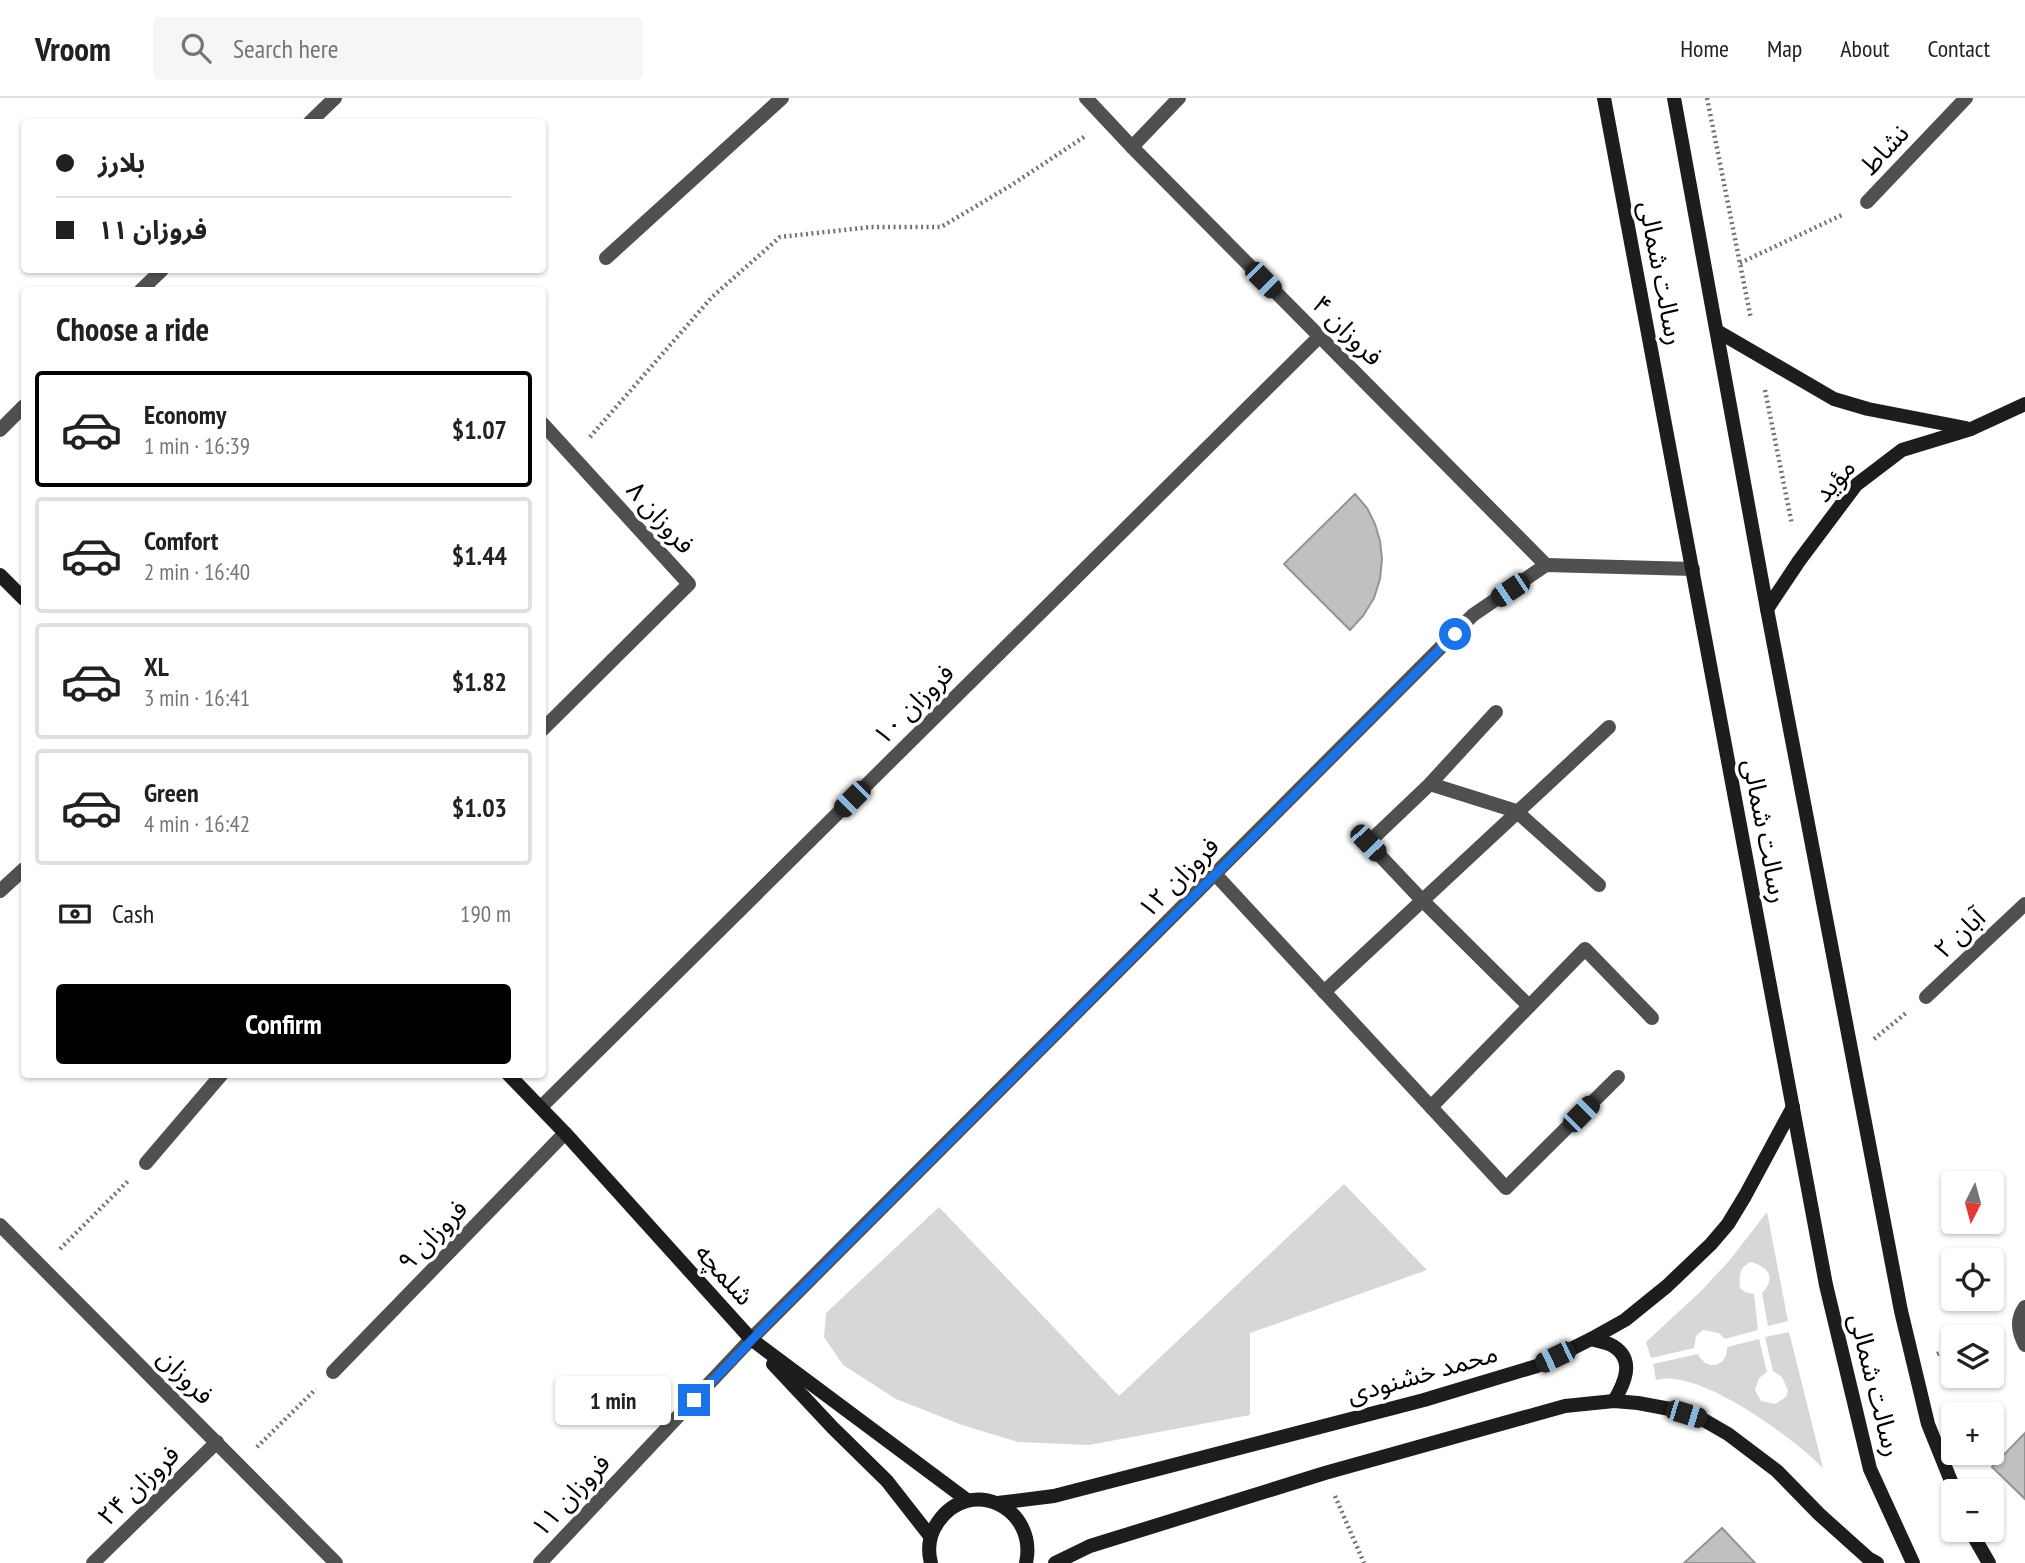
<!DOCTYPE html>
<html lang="en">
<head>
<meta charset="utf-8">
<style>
	body { margin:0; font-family:"PT Sans Narrow","Noto Sans Arabic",sans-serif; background:#f6f6f6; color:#202124; height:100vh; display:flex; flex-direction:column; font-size:26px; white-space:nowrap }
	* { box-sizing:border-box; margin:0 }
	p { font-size:23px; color:#757577 }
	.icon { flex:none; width:38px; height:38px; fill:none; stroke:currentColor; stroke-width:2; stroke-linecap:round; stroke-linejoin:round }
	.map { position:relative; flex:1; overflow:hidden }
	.sheet { position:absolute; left:21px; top:189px; width:525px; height:791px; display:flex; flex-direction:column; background:#fff; border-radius:7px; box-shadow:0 2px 5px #0004 }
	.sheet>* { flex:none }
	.guide { position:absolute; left:21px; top:21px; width:525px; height:154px; border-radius:7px; box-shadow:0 2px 5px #0004; display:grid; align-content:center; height:154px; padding:0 35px; background:#fff }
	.needle { width:46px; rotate:186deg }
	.controls { position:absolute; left:1941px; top:1073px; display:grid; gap:14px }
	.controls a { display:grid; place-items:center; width:63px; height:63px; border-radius:7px; background:#fff; box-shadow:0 2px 5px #0004; font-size:35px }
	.end { position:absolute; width:32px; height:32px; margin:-16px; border:9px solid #1a73e8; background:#fff; box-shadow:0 0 0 4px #fff }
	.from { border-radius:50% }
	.bubble { position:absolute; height:49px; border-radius:7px; background:#fff; box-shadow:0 2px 5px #0004; font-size:23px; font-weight:600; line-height:49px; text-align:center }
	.car { position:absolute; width:21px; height:42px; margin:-21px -10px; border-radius:9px; box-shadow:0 0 5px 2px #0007; background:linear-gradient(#222 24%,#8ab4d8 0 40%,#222 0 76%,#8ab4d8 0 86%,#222 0) }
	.guide b { display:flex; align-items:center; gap:24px; height:66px; font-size:26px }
	.guide b+b { border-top:2px solid #e0e0e0 }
	.guide i { width:18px; height:18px; background:#202124 }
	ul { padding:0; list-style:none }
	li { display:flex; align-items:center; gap:21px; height:116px; margin:0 14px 10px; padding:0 21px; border:4px solid #e0e0e0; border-radius:7px }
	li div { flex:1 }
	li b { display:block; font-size:26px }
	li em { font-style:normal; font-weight:600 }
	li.current { border-color:#000 }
	li>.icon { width:63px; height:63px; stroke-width:1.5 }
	h2 { padding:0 35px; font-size:32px; line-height:84px }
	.pay { display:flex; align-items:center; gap:18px; height:77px; padding:0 35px; font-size:26px }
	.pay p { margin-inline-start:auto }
	.primary-button { display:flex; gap:14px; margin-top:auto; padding:14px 35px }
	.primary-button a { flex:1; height:80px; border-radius:7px; background:#000; color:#fff; font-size:28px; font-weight:600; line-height:80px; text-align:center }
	header { display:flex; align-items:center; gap:42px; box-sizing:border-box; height:98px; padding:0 35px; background:#fff; border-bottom:2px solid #e0e0e0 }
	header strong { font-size:33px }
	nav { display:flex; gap:38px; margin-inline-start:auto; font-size:24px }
	.search { width:490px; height:63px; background:#f6f6f6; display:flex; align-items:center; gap:18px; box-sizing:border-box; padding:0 24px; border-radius:7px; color:#757577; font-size:26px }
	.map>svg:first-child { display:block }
</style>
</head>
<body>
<header>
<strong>Vroom</strong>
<div class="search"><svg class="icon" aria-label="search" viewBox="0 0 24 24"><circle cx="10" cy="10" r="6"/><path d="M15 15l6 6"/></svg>Search here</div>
<nav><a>Home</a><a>Map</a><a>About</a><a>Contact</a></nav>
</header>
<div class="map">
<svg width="2025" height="1465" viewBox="0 0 2025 1465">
	<rect width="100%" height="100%" fill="#fff"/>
	<!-- green -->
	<g fill="#d7d7d7">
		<polygon points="1344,1086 1427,1172 1250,1235 1250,1317 1089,1347 1018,1344 962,1327 896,1301 843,1267 824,1239 826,1215 939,1109 1119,1298"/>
		<path d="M1767 1114 1788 1223 1768 1228 1762 1195C1777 1180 1768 1168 1750 1164 1739 1171 1739 1177 1740 1190L1745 1194 1754 1196 1758 1232 1725 1241 1719 1235 1703 1232 1696 1238 1694 1250 1651 1260 1646 1244 1700 1194 1729 1163Z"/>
		<path d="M1789 1234 1823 1370C1793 1340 1716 1284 1673 1281 1667 1280 1662 1281 1656 1282L1653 1266 1698 1256C1707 1274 1728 1269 1727 1249L1759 1241 1767 1274 1759 1280 1755 1292 1761 1303 1775 1306 1786 1299 1788 1292 1782 1279 1773 1273 1765 1239Z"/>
	</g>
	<!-- building -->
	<g fill="#c0c0c0" stroke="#949494" stroke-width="2">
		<polygon points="1355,396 1367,410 1375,426 1380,443 1382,461 1380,481 1374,500 1363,518 1350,532 1284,466"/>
		<polygon points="2025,1335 2025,1401 1992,1369"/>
		<polygon points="1722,1430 1755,1465 1684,1465"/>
	</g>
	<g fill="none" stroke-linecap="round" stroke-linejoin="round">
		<!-- path -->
		<g stroke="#727272" stroke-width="4.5" stroke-dasharray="2 3.5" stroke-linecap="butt">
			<polyline points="1707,0 1751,221"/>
			<polyline points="1740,165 1844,116"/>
			<polyline points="1765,292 1792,427"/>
			<polyline points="590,339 712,199 780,139 871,129 941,129 1010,88 1087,37"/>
			<polyline points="1874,941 1906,915"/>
			<polyline points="60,1151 128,1083"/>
			<polyline points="1937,1256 1953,1250"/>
			<polyline points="257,1349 316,1291"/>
			<polyline points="1335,1398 1364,1465"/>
		</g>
		<!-- street -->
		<g stroke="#505050" stroke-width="14">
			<polyline points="1086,0 1132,49 1546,467"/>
			<polyline points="310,24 335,0"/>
			<polyline points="1132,49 1179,0"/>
			<polyline points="1867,104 1966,0"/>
			<polyline points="606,160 782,0"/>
			<polyline points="141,192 162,172"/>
			<polyline points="542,325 689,486 542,632"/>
			<polyline points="0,332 24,308"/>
			<polyline points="1496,614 1430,686 1368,745 1422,802 1529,908"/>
			<polyline points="1430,686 1516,713 1599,787"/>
			<polyline points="1215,776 1506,1090 1618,979"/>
			<polyline points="0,793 24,771"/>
			<polyline points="1324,894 1609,629"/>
			<polyline points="1926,899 2025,806"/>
			<polyline points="541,1009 1320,238"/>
			<polyline points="1431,1009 1585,851 1652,920"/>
			<polyline points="146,1065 222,976"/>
			<polyline points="0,1127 336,1465"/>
			<path d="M2025 1209C2016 1221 2018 1234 2025 1247"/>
			<polyline points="333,1274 565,1035"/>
			<polyline points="93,1465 217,1344"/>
			<polyline points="540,1465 751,1241 1473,517 1546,467 1693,471"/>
		</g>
		<!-- secondary -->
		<g stroke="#1d1d1d" stroke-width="14">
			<polyline points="1604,0 1826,1187 1870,1371 1913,1465"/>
			<polyline points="1674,0 1767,511 1901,1213 1928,1326 1955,1393"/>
			<polyline points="1717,233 1834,301 1868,311 1966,330"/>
			<polyline points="0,477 24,501"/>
			<polyline points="1767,511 1799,463 1856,387 1902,352 1971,331 2025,306"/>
			<polyline points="508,976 565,1035 751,1241 967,1402"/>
			<path d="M1591 1241C1598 1243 1607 1244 1613 1248 1636 1262 1624 1286 1614 1303"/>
			<polyline points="773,1266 833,1330 887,1383 930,1438"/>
			<polyline points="998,1405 1054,1398 1424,1302 1537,1268 1591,1241 1625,1222 1667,1188 1711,1146 1728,1126 1745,1098 1793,1009"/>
			<polyline points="1970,1432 1989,1465"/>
			<path d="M931 1465C927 1450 929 1437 938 1424 970 1377 1038 1410 1026 1465"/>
			<polyline points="1055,1465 1090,1448 1325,1375 1565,1308 1614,1303 1638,1305 1670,1311 1702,1321 1728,1336 1777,1373 1819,1416 1868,1460 1877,1465"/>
		</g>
	</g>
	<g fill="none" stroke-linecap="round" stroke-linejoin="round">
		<!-- route -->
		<polyline stroke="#1a73e8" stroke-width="9" points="694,1302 771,1222 1455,536"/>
	</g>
	<g text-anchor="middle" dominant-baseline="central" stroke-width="7" stroke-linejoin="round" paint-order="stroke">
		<!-- street labels -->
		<g font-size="26" fill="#000" stroke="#fff">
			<text transform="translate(1884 51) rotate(-47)">نشاط</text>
			<text transform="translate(1662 175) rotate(79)">رسالت شمالی</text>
			<text transform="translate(1348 232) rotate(45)">فروزان ۴</text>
			<text transform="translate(1834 382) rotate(-48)">مؤید</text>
			<text transform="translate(661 419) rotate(48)">فروزان ۸</text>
			<text transform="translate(913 606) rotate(-45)">فروزان ۱۰</text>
			<text transform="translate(1766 733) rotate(79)">رسالت شمالی</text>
			<text transform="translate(1178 779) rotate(-45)">فروزان ۱۲</text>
			<text transform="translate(1959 835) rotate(-43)">آبان ۲</text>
			<text transform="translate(432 1137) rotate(-46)">فروزان ۹</text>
			<text transform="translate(725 1176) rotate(48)">شلمچه</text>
			<text transform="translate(1422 1275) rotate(-16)">محمد خشنودی</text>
			<text transform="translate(186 1278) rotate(45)">فروزان</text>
			<text transform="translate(1876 1287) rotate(76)">رسالت شمالی</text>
			<text transform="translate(138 1387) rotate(-44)">فروزان ۲۴</text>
			<text transform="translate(570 1397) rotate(-47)">فروزان ۱۱</text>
		</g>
	</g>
</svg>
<div class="controls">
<a><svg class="needle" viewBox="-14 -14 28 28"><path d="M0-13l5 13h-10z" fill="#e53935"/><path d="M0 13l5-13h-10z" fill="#757577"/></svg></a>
<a><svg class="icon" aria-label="locate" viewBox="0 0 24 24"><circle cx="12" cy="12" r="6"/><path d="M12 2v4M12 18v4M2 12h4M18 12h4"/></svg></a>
<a><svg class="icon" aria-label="layers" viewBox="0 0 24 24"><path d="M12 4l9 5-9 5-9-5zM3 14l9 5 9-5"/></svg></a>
<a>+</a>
<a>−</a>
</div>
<i class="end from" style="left:1455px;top:536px"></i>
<i class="end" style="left:694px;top:1302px"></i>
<div class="bubble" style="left:555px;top:1278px;width:116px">1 min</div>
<i class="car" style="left:1263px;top:182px;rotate:135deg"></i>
<i class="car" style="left:1510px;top:492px;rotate:236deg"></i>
<i class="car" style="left:852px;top:701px;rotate:225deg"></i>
<i class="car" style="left:1368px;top:745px;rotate:137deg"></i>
<i class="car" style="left:1581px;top:1016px;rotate:45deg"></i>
<i class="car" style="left:1555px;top:1259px;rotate:244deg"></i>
<i class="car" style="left:1686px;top:1316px;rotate:107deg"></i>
<div class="guide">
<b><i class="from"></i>بلارز</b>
<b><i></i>فروزان ۱۱</b>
</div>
<section class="sheet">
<h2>Choose a ride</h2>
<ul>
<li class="current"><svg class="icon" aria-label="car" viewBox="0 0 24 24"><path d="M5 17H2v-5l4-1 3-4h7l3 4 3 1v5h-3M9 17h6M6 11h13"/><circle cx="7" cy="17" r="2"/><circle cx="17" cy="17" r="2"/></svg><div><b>Economy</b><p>1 min · 16:39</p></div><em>$1.07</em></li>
<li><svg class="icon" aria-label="car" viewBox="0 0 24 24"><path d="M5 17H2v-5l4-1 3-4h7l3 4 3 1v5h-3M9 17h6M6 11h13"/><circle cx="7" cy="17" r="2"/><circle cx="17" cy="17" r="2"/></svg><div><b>Comfort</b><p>2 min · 16:40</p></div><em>$1.44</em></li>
<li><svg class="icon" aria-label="car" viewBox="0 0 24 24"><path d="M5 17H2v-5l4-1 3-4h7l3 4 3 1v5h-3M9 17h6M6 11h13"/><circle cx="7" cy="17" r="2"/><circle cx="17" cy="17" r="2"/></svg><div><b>XL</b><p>3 min · 16:41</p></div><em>$1.82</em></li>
<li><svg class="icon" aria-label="car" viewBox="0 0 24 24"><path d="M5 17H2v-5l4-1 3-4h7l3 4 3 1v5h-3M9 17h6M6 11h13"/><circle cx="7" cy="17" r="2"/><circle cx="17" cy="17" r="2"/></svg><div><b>Green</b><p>4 min · 16:42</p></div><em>$1.03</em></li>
</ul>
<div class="pay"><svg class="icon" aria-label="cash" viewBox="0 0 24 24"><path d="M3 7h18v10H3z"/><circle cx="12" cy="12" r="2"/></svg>Cash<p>190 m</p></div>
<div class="primary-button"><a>Confirm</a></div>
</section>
</div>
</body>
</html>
